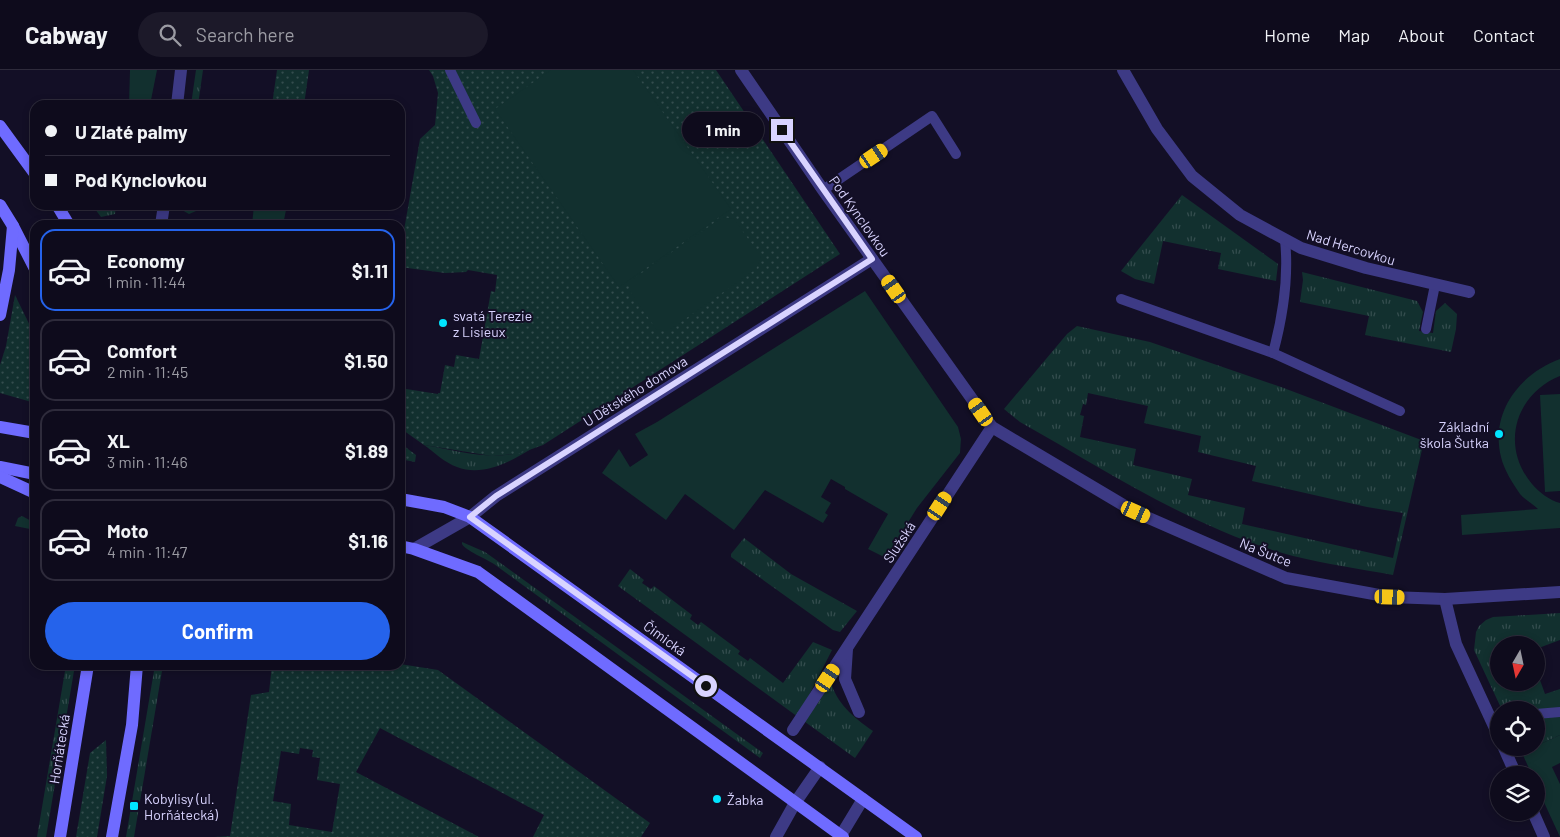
<!DOCTYPE html>
<html lang="en">
<head>
<meta charset="utf-8">
<style>
	body { margin:0; font-family:Barlow,sans-serif; background:#1c1929; color:#f1f3f6; height:100vh; display:flex; flex-direction:column; font-size:19px; white-space:nowrap }
	* { box-sizing:border-box; margin:0 }
	p { font-size:16px; color:#9b9ba3 }
	.icon { flex:none; width:28px; height:28px; fill:none; stroke:currentColor; stroke-width:2; stroke-linecap:round; stroke-linejoin:round }
	.map { position:relative; flex:1; overflow:hidden }
	.side { position:absolute; left:30px; top:150px; width:375px; height:450px; display:flex; flex-direction:column; background:#0e0b1c; border-radius:15px; box-shadow:0 2px 8px #0003,0 0 0 1px #2e2b3b }
	.side>* { flex:none }
	.banner { position:absolute; left:30px; top:30px; width:375px; height:110px; border-radius:15px; box-shadow:0 2px 8px #0003,0 0 0 1px #2e2b3b; display:grid; align-content:center; height:110px; padding:0 15px; background:#0e0b1c }
	.needle { width:32px; rotate:189deg }
	.controls { position:absolute; left:1490px; top:566px; display:grid; gap:10px }
	.controls a { display:grid; place-items:center; width:55px; height:55px; border-radius:50%; background:#0e0b1c; box-shadow:0 2px 8px #0003,0 0 0 1px #2e2b3b; font-size:25px }
	.end { position:absolute; width:22px; height:22px; margin:-11px; border:6px solid #d9d4ff; background:#111; box-shadow:0 0 0 2px #111 }
	.from { border-radius:50% }
	.bubble { position:absolute; height:35px; border-radius:18px; background:#0e0b1c; box-shadow:0 2px 8px #0003,0 0 0 1px #2e2b3b; font-size:16px; font-weight:700; line-height:35px; text-align:center }
	.car { position:absolute; width:15px; height:30px; margin:-15px -8px; border-radius:6px; box-shadow:0 0 4px 1px #0007; background:linear-gradient(#f5c518 24%,#345 0 40%,#f5c518 0 76%,#345 0 86%,#f5c518 0) }
	.banner b { display:flex; align-items:center; gap:18px; height:48px; font-size:19px }
	.banner b+b { border-top:1px solid #2e2b3b }
	.banner i { width:12px; height:12px; background:#f1f3f6 }
	ul { padding:9px 0 0; list-style:none }
	li { display:flex; align-items:center; gap:15px; height:82px; margin:0 10px 8px; padding:0 5px; border:2px solid #2e2b3b; border-radius:15px }
	li div { flex:1 }
	li b { display:block; font-size:19px }
	li em { font-style:normal; font-weight:700 }
	li.current { border-color:#2563eb }
	li>.icon { width:45px; height:45px; stroke-width:1.5 }
	.action { display:flex; gap:10px; margin-top:auto; padding:10px 15px }
	.action a { flex:1; height:58px; border-radius:30px; background:#2563eb; color:#fff; font-size:20px; font-weight:700; line-height:58px; text-align:center }
	header { display:flex; align-items:center; gap:30px; box-sizing:border-box; height:70px; padding:0 25px; background:#0e0b1c; border-bottom:1px solid #2e2b3b }
	header strong { font-size:24px }
	nav { display:flex; gap:28px; margin-inline-start:auto; font-size:18px }
	.search { width:350px; height:45px; background:#1c1929; display:flex; align-items:center; gap:12px; box-sizing:border-box; padding:0 18px; border-radius:28px; color:#9b9ba3; font-size:19px }
	.map>svg:first-child { display:block }
</style>
</head>
<body>
<header>
<strong>Cabway</strong>
<div class="search"><svg class="icon" aria-label="search" viewBox="0 0 24 24"><circle cx="10" cy="10" r="6"/><path d="M15 15l6 6"/></svg>Search here</div>
<nav><a>Home</a><a>Map</a><a>About</a><a>Contact</a></nav>
</header>
<div class="map">
<svg width="1560" height="767" viewBox="0 0 1560 767">
	<defs>
		<pattern id="grass-tufts" width="24" height="20" patternUnits="userSpaceOnUse" patternTransform="scale(1.25)"><rect width="24" height="20" fill="#12302f"/><path d="M3 7l-1-3M5 7V3M7 7l1-3M15 17l-1-3M17 17v-4M19 17l1-3" fill="none" stroke="#344d4e"/></pattern>
		<pattern id="park-dots" width="8" height="8" patternUnits="userSpaceOnUse" patternTransform="scale(1.25)"><rect width="8" height="8" fill="#12302f"/><path d="M2 2h.1M6 6h.1" fill="none" stroke="#344d4e" stroke-width="1.8" stroke-linecap="round"/></pattern>
	</defs>
	<rect width="100%" height="100%" fill="#130f26"/>
	<!-- grass -->
	<g fill="url(#grass-tufts)" fill-rule="evenodd">
		<polygon points="196,0 203,0 198,35 191,35"/>
		<polygon points="1182,125 1278,194 1276,211 1218,199 1221,183 1163,171 1154,214 1135,209 1121,201"/>
		<polygon points="92,135 116,135 115,144 101,147"/>
		<polygon points="180,135 199,135 196,141 189,144 182,140"/>
		<polygon points="1302,202 1417,231 1423,242 1419,261 1433,263 1436,241 1445,233 1457,244 1456,259 1451,282 1365,265 1369,246 1300,232 1303,210"/>
		<path d="M1077 256 1150 272 1281 317 1424 371 1393 505C1361 499 1325 494 1293 486 1196 460 1107 401 1020 352L1004 339 1067 264ZM1088 323 1148 336 1144 353 1201 366 1198 382 1256 396 1252 411 1367 437 1403 443 1393 488 1242 454 1245 438 1188 425 1192 409 1133 395 1136 379 1080 367 1084 346 1080 345 1083 334 1086 335Z"/>
		<path d="M424 375C459 381 497 393 531 379 510 392 482 407 457 397 445 393 434 382 424 375Z"/>
		<polygon points="22,446 35,453 35,460 15,456 18,448"/>
		<polygon points="744,468 791,504 857,541 840,562 833,560 731,487 731,484"/>
		<path d="M462 472 485 482 506 497 763 683 760 688 494 494C486 489 465 480 462 474Z"/>
		<polygon points="630,499 644,510 642,513 651,519 654,516 692,545 690,549 698,555 701,552 740,581 738,584 748,591 750,588 783,613 813,572 832,580 798,647 618,516"/>
		<polygon points="1560,543 1560,570 1536,579 1536,575 1499,575 1499,612 1536,612 1536,599 1545,624 1560,619 1560,665 1536,676 1536,640 1502,640 1474,580 1476,562 1479,556 1486,550 1493,547"/>
		<polygon points="66,595 75,595 46,767 37,767"/>
		<polygon points="155,595 163,595 134,767 126,767"/>
		<path d="M830 610C837 634 853 647 873 661L855 688 801 649C819 636 821 629 830 610Z"/>
	</g>
	<!-- park -->
	<g fill="url(#park-dots)" fill-rule="evenodd">
		<polygon points="277,0 309,0 304,35 272,35"/>
		<polygon points="429,0 716,0 840,184 543,375 518,384 492,386 424,375 400,358 400,318 438,324 438,323 440,323 445,295 454,297 456,285 479,289 491,221 495,222 497,205 468,200 466,202 445,203 400,197 400,183 420,69 435,55 438,23 433,6"/>
		<polygon points="15,225 35,266 35,333 0,323 0,295 6,276"/>
		<polygon points="400,373 416,385 415,392 400,389"/>
		<path d="M400 594 438 600 650 753 641 767H533L544 745 380 658 356 702 479 767H214L230 766 251 625 269 622 272 595H400ZM300 678 313 680 312 687 320 688 317 710 340 714 332 762 289 755 291 734 273 731 281 681 299 684Z"/>
		<polygon points="106,670 107,706 97,767 76,767 90,683"/>
	</g>
	<!-- garden -->
	<g fill="#12302f">
		<polygon points="130,0 157,0 150,35 129,35"/>
		<polygon points="551,0 633,0 731,139 619,217 495,39"/>
		<polygon points="254,135 287,135 283,155 252,155"/>
		<polygon points="723,147 734,149 761,187 756,199 668,261 656,259 630,221 630,211"/>
		<polygon points="865,221 958,357 961,369 960,383 917,438 886,488 868,479 888,444 845,419 845,417 831,409 821,427 831,433 825,443 828,445 823,453 765,420 734,460 685,424 666,450 602,403 619,379 630,397 648,385 635,364 657,352"/>
		<path d="M1560 289V306C1515 324 1500 376 1532 414 1539 422 1549 430 1560 433V458L1462 465 1461 445 1538 439C1533 434 1525 430 1520 424 1513 414 1504 400 1501 387 1490 343 1519 304 1560 289Z"/>
		<polygon points="1560,324 1560,421 1545,422 1540,325"/>
		<polygon points="1560,665 1560,693 1552,697 1560,714 1560,767 1536,715 1536,705 1532,705 1522,683 1536,678 1536,676"/>
	</g>
	<g fill="none" stroke-linecap="round" stroke-linejoin="round">
		<!-- service -->
		<g stroke="#3d3a85" stroke-width="10">
			<polyline points="450,0 476,53"/>
			<polyline points="823,120 932,46 956,84"/>
			<polyline points="1121,229 1273,283 1400,341"/>
			<polyline points="1426,259 1435,215"/>
			<path d="M1273 283C1283 246 1289 208 1285 170"/>
			<polyline points="1536,644 1560,642"/>
		</g>
		<!-- minor -->
		<g stroke="#3d3a85" stroke-width="12">
			<polyline points="741,0 823,120 992,357 1135,442 1286,508 1390,527 1445,529 1560,522"/>
			<polyline points="1123,0 1157,59 1192,106 1240,145 1301,178 1366,198 1469,222"/>
			<polyline points="177,35 181,0"/>
			<polyline points="161,155 164,135"/>
			<polyline points="414,479 470,447 496,426 872,189"/>
			<polyline points="1445,529 1456,574 1499,667"/>
			<polyline points="847,579 845,609 859,642"/>
			<polyline points="793,660 992,357"/>
			<polyline points="1504,678 1516,705"/>
			<polyline points="1533,742 1544,767"/>
			<polyline points="776,767 795,733 820,697"/>
			<polyline points="840,767 863,729"/>
		</g>
		<!-- secondary -->
		<g stroke="#6f6bff" stroke-width="12">
			<polyline points="0,56 35,104"/>
			<polyline points="0,135 13,156 35,199"/>
			<polyline points="57,135 69,155"/>
			<polyline points="0,245 9,200 13,156"/>
			<polyline points="0,357 35,363"/>
			<polyline points="0,397 35,404"/>
			<polyline points="0,407 35,423"/>
			<polyline points="400,429 444,437 470,447 916,767"/>
			<polyline points="400,476 414,479 478,502 843,767"/>
			<polyline points="60,767 88,595"/>
			<polyline points="112,767 132,655 137,595"/>
		</g>
	</g>
	<g fill="none" stroke-linecap="round" stroke-linejoin="round">
		<!-- route -->
		<polyline stroke="#d9d4ff" stroke-width="6" points="706,616 470,447 496,426 872,189 782,60"/>
	</g>
	<!-- markers -->
	<g fill="#00e5ff" stroke="#130f26" stroke-width="2">
		<circle cx="443" cy="253" r="5"/>
		<circle cx="1499" cy="364" r="5"/>
		<circle cx="717" cy="729" r="5"/>
		<rect x="129" y="731" width="10" height="10" rx="2.5"/>
	</g>
	<g text-anchor="middle" dominant-baseline="central" stroke-width="4" stroke-linejoin="round" paint-order="stroke">
		<!-- street labels -->
		<g font-size="14" fill="#d9d4ff" stroke="#130f26">
			<text transform="translate(860 146) rotate(55)">Pod Kynclovkou</text>
			<text transform="translate(1351 177) rotate(17)">Nad Hercovkou</text>
			<text transform="translate(635 321) rotate(-32)">U Dětského domova</text>
			<text transform="translate(899 472) rotate(-57)">Služská</text>
			<text transform="translate(1266 482) rotate(22)">Na Šutce</text>
			<text transform="translate(665 568) rotate(36)">Čimická</text>
			<text transform="translate(59 679) rotate(-81)">Horňátecká</text>
		</g>
		<!-- poi labels -->
		<g font-size="14" fill="#d9d4ff" stroke="#130f26" text-anchor="start">
			<text x="453" y="245">svatá Terezie<tspan x="453" dy="16">z Lisieux</tspan></text>
			<text x="1489" y="356" text-anchor="end">Základní<tspan x="1489" dy="16">škola Šutka</tspan></text>
			<text x="144" y="728">Kobylisy (ul.<tspan x="144" dy="16">Horňátecká)</tspan></text>
			<text x="727" y="729">Žabka</text>
		</g>
	</g>
</svg>
<div class="controls">
<a><svg class="needle" viewBox="-14 -14 28 28"><path d="M0-13l5 13h-10z" fill="#e53935"/><path d="M0 13l5-13h-10z" fill="#9b9ba3"/></svg></a>
<a><svg class="icon" aria-label="locate" viewBox="0 0 24 24"><circle cx="12" cy="12" r="6"/><path d="M12 2v4M12 18v4M2 12h4M18 12h4"/></svg></a>
<a><svg class="icon" aria-label="layers" viewBox="0 0 24 24"><path d="M12 4l9 5-9 5-9-5zM3 14l9 5 9-5"/></svg></a>
</div>
<i class="end from" style="left:706px;top:616px"></i>
<i class="end" style="left:782px;top:60px"></i>
<div class="bubble" style="left:682px;top:42px;width:82px">1 min</div>
<i class="car" style="left:874px;top:86px;rotate:56deg"></i>
<i class="car" style="left:894px;top:219px;rotate:325deg"></i>
<i class="car" style="left:981px;top:342px;rotate:325deg"></i>
<i class="car" style="left:940px;top:436px;rotate:33deg"></i>
<i class="car" style="left:1136px;top:442px;rotate:114deg"></i>
<i class="car" style="left:1390px;top:527px;rotate:92deg"></i>
<i class="car" style="left:828px;top:608px;rotate:34deg"></i>
<div class="banner">
<b><i class="from"></i>U Zlaté palmy</b>
<b><i></i>Pod Kynclovkou</b>
</div>
<section class="side">
<ul>
<li class="current"><svg class="icon" aria-label="car" viewBox="0 0 24 24"><path d="M5 17H2v-5l4-1 3-4h7l3 4 3 1v5h-3M9 17h6M6 11h13"/><circle cx="7" cy="17" r="2"/><circle cx="17" cy="17" r="2"/></svg><div><b>Economy</b><p>1 min · 11:44</p></div><em>$1.11</em></li>
<li><svg class="icon" aria-label="car" viewBox="0 0 24 24"><path d="M5 17H2v-5l4-1 3-4h7l3 4 3 1v5h-3M9 17h6M6 11h13"/><circle cx="7" cy="17" r="2"/><circle cx="17" cy="17" r="2"/></svg><div><b>Comfort</b><p>2 min · 11:45</p></div><em>$1.50</em></li>
<li><svg class="icon" aria-label="car" viewBox="0 0 24 24"><path d="M5 17H2v-5l4-1 3-4h7l3 4 3 1v5h-3M9 17h6M6 11h13"/><circle cx="7" cy="17" r="2"/><circle cx="17" cy="17" r="2"/></svg><div><b>XL</b><p>3 min · 11:46</p></div><em>$1.89</em></li>
<li><svg class="icon" aria-label="car" viewBox="0 0 24 24"><path d="M5 17H2v-5l4-1 3-4h7l3 4 3 1v5h-3M9 17h6M6 11h13"/><circle cx="7" cy="17" r="2"/><circle cx="17" cy="17" r="2"/></svg><div><b>Moto</b><p>4 min · 11:47</p></div><em>$1.16</em></li>
</ul>
<div class="action"><a>Confirm</a></div>
</section>
</div>
</body>
</html>
